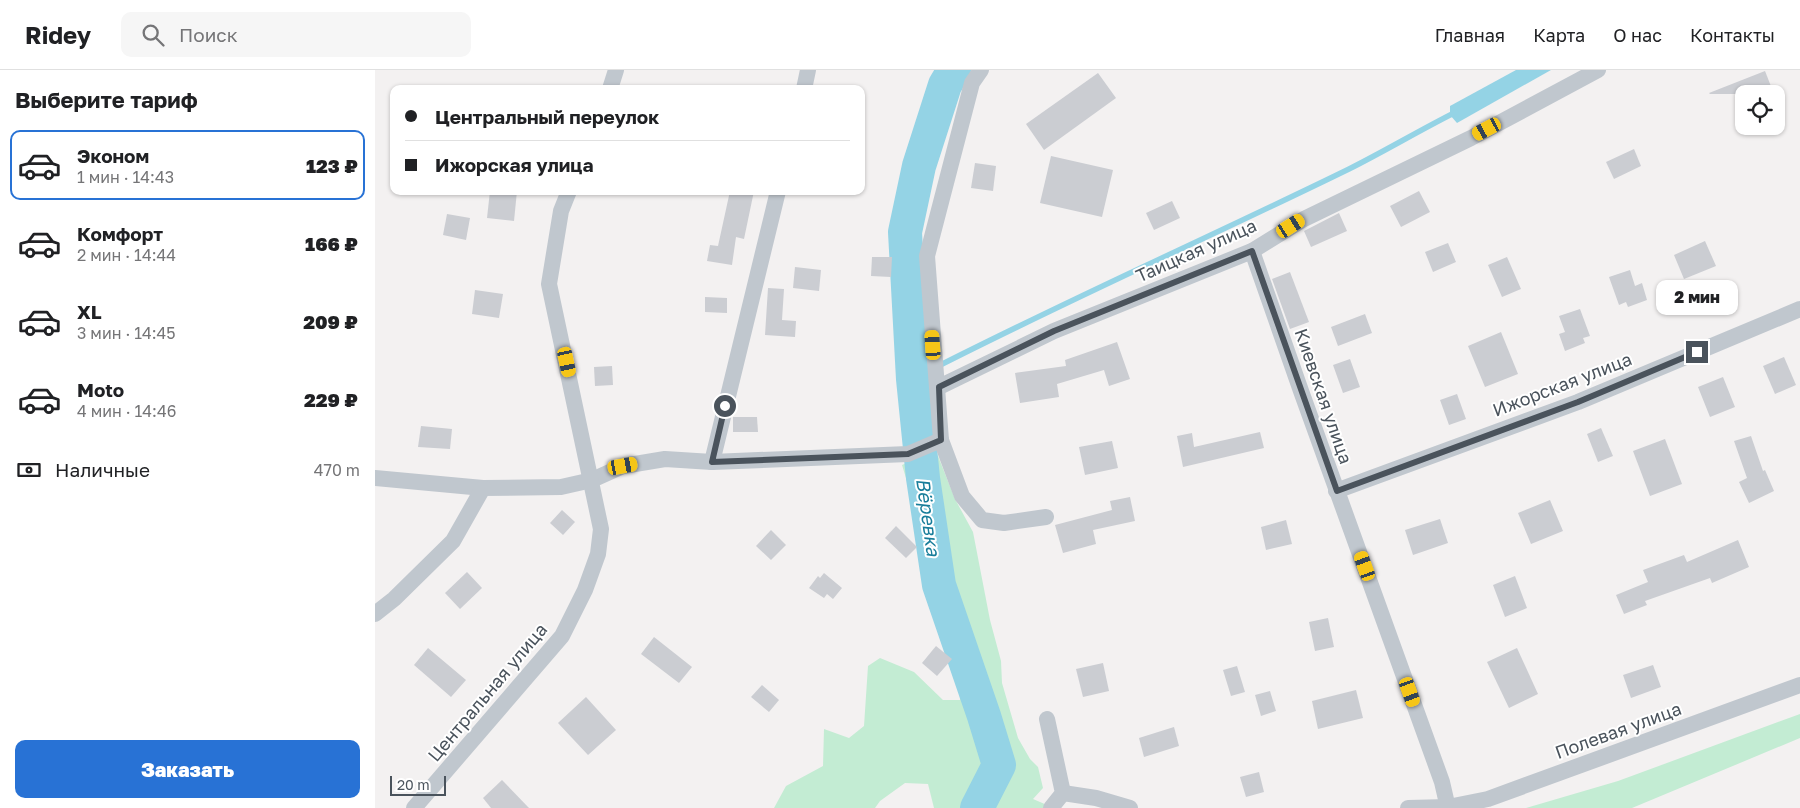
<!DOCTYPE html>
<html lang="ru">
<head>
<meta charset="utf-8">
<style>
	body { margin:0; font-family:"Golos Text",sans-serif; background:#f6f6f6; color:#202124; height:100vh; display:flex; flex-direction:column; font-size:19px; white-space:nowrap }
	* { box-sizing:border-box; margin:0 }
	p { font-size:16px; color:#757577 }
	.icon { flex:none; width:28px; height:28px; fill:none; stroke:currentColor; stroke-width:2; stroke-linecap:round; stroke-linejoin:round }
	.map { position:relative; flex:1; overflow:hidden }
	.details { display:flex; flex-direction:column; background:#fff; width:375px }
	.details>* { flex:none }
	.hud { position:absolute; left:15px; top:15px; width:475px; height:110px; border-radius:10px; box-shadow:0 1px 4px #0004; display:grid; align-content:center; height:110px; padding:0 15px; background:#fff }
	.tools { position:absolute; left:1360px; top:15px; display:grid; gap:10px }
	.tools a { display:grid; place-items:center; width:50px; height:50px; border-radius:10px; background:#fff; box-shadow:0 1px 4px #0004; font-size:25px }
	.scale { position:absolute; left:15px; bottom:12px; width:56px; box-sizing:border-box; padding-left:5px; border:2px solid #4a535c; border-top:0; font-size:14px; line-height:18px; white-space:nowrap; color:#4a535c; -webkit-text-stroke:4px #fff; paint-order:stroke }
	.end { position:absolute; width:22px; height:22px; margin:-11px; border:6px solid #4a535c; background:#fff; box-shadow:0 0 0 2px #fff }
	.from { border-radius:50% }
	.bubble { position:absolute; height:35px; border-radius:10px; background:#fff; box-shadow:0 1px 4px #0004; font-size:16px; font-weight:800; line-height:35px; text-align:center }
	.car { position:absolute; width:15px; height:30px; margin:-15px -8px; border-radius:6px; box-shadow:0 0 4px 1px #0007; background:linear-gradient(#f5c518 24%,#345 0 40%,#f5c518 0 76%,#345 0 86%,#f5c518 0) }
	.hud b { display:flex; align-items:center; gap:18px; height:48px; font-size:19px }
	.hud b+b { border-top:1px solid #e0e0e0 }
	.hud i { width:12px; height:12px; background:#202124 }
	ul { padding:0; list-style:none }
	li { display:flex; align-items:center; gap:15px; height:70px; margin:0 10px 8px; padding:0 5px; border:2px solid transparent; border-radius:10px }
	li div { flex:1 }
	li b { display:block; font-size:19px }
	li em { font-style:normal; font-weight:800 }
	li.current { border-color:#2872d5 }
	li>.icon { width:45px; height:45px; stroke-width:1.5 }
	h2 { padding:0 15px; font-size:22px; line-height:60px }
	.pay { display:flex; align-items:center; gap:12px; height:55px; padding:0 15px; font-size:19px }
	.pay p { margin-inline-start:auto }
	.primary-button { display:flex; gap:10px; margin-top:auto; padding:10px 15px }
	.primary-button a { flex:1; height:58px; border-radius:10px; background:#2872d5; color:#fff; font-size:20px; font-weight:800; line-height:58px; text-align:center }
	header { display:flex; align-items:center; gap:30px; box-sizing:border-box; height:70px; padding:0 25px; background:#fff; border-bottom:1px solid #e0e0e0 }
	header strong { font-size:24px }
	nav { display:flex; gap:28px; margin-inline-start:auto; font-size:18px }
	.search { width:350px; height:45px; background:#f6f6f6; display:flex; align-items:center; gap:12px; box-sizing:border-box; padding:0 18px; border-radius:10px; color:#757577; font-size:19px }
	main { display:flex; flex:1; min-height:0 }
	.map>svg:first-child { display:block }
</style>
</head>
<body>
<header>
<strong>Ridey</strong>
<div class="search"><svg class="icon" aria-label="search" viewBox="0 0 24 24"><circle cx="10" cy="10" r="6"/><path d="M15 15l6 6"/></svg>Поиск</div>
<nav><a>Главная</a><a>Карта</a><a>О нас</a><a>Контакты</a></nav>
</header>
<main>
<section class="details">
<h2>Выберите тариф</h2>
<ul>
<li class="current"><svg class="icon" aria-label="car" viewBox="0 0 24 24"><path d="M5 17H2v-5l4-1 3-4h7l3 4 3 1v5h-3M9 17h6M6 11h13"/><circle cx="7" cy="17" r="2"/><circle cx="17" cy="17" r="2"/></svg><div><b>Эконом</b><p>1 мин · 14:43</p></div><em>123 ₽</em></li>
<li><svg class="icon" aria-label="car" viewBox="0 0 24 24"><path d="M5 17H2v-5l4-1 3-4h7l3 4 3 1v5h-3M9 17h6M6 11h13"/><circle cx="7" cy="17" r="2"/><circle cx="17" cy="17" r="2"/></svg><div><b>Комфорт</b><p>2 мин · 14:44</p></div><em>166 ₽</em></li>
<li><svg class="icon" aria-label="car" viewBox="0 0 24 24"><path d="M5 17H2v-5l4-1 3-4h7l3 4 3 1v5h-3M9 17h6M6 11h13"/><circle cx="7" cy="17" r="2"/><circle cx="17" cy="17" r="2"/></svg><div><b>XL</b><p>3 мин · 14:45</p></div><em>209 ₽</em></li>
<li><svg class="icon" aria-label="car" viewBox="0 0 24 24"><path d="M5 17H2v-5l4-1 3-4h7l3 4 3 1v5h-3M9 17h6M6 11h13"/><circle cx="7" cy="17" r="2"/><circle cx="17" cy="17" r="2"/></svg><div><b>Moto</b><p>4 мин · 14:46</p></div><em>229 ₽</em></li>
</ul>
<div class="pay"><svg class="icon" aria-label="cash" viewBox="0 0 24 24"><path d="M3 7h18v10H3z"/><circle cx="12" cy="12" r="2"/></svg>Наличные<p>470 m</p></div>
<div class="primary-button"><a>Заказать</a></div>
</section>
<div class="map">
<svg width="1425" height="738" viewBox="0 0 1425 738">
	<rect width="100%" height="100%" fill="#f3f1f1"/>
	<!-- green -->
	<g fill="#c3ecd3">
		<polygon points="551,384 563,386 580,429 598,462 615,550 626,591 627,613 643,668 655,689 663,697 668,718 658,729 679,738 559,738 553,714 530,713 505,731 500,738 399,738 411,716 448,696 449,659 474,668 489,656 493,596 505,588 539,602 568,630 585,630 584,602 595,572 587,549 560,533 535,421 527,395"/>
		<polygon points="1425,644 1425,668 1257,738 1151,738 1243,711"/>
	</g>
	<!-- water -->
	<polygon fill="#94d3e5" points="1141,0 1176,0 1082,53 1075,45 1075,36"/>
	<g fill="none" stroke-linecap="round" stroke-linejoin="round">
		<!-- stream -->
		<path stroke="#94d3e5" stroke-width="5.5" d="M538 309C681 235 829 170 974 99 1010 81 1045 60 1081 42"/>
		<!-- river -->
		<polyline stroke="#94d3e5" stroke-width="34" points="579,0 570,15 544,96 530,162 538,309 548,408 564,515 609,646 624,695 602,738"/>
	</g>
	<!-- building -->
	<g fill="#cbcdd2">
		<polygon points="1390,1 1399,24 1335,24 1334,23"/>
		<polygon points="723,3 741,28 669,80 651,54"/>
		<polygon points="1259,79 1266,96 1239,109 1231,92"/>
		<polygon points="676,86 738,100 727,147 665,133"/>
		<polygon points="600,93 621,96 618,121 596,118"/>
		<polygon points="115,121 142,121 139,151 112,148"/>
		<polygon points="355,121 379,121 369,169 361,167 357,195 332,191 335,175 343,176"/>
		<polygon points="1044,121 1055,142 1026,157 1015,136"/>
		<polygon points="797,131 805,148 779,160 771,143"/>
		<polygon points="964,143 972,161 936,177 929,161"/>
		<polygon points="72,144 95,148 91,170 68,165"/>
		<polygon points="1330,171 1341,196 1309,209 1299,185"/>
		<polygon points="1073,173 1081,192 1058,202 1050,182"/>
		<polygon points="497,187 517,187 516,207 496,206"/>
		<polygon points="1132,187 1146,219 1127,227 1113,195"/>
		<polygon points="420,197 446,200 444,221 418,218"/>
		<polygon points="1255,200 1260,216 1267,213 1272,230 1253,237 1251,232 1244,235 1234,207"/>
		<polygon points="915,202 934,252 915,259 897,209"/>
		<polygon points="393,218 409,219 407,250 421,251 420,267 390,265"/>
		<polygon points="100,220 128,224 124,248 97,244"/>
		<polygon points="330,227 352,228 352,243 330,242"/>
		<polygon points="1205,239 1215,266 1208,268 1210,273 1190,281 1184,264 1190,262 1184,246"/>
		<polygon points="990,244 997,263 963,276 956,257"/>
		<polygon points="1126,262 1143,304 1110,317 1093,276"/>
		<polygon points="742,272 755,309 734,316 729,300 682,314 684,327 645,333 640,303 691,296 690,290"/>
		<polygon points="1409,287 1421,315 1400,324 1388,296"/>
		<polygon points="975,289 985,317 968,323 958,295"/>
		<polygon points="237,296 238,315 220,316 219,297"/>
		<polygon points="1348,307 1360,337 1335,347 1323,317"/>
		<polygon points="1082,324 1091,349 1074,355 1065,330"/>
		<polygon points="358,347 382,347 383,362 358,362"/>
		<polygon points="46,356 77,359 75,379 43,377"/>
		<polygon points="1226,358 1238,386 1223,392 1212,364"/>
		<polygon points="885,362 889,378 808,397 802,366 817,363 819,377"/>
		<polygon points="1376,366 1388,401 1390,400 1399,421 1374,433 1364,412 1372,408 1359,371"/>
		<polygon points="1290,369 1307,414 1275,426 1258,381"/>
		<polygon points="737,371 743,398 710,405 704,377"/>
		<polygon points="755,427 760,451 718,460 721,474 688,483 680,455 737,440 735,431"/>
		<polygon points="1175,430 1188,461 1156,474 1143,443"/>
		<polygon points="187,440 200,452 188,465 175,453"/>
		<polygon points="1065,449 1073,473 1038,485 1030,460"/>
		<polygon points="911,450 917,474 891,480 886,457"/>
		<polygon points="521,456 542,477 531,488 510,468"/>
		<polygon points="396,460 411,475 396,490 381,476"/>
		<polygon points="1363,470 1374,497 1337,513 1335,508 1270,531 1272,535 1249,544 1241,525 1273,512 1268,500 1309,485 1312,492"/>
		<polygon points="92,502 107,518 85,539 70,523"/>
		<polygon points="449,503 467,518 458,529 452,524 449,528 434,518 443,506 445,508"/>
		<polygon points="1140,506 1152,538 1130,547 1118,515"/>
		<polygon points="953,548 959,577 940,581 934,552"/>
		<polygon points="279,567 317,597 304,613 266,584"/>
		<polygon points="561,576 577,589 562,606 547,593"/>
		<polygon points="53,578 91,610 76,627 39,595"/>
		<polygon points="1142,578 1163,624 1134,638 1112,592"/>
		<polygon points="728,593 734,621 708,627 701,599"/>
		<polygon points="1278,595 1286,617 1256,628 1248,605"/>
		<polygon points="862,596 870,622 856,626 848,600"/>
		<polygon points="387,615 404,630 394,642 376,627"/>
		<polygon points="981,620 988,648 943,659 937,631"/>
		<polygon points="895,621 901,641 886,646 880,625"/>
		<polygon points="211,627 241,660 213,685 183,653"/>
		<polygon points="799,657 804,676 769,687 764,668"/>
		<polygon points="884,702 889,722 871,727 865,707"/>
		<polygon points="127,710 154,738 116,738 108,728"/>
	</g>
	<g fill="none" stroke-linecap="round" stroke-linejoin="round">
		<!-- street -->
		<g stroke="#c0c7ce" stroke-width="16">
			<polyline points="606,0 597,13 552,186 566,370 587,426 607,450 629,453 671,447"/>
			<polyline points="235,19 241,0"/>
			<polyline points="429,19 433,0"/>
			<polyline points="877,181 926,321 1067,712 1073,738"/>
			<polyline points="564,317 679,261 877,181 929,149 1096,68 1223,0"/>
			<polyline points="337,392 403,121"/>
			<polyline points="0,408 108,418 186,417 217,410 248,396 290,389 337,392 533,384 566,370"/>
			<polyline points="961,421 1203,332 1425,239"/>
			<polyline points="0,544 19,529 78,471 108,418"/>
			<polyline points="672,649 688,723 676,738"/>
			<polyline points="688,723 721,728 755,738"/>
			<polyline points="39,738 187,566 210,520 223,484 226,459 174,214 186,141 194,121"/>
			<polyline points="1033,738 1073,737 1113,729 1425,615"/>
		</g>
	</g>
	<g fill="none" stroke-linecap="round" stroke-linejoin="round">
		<!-- route -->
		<polyline stroke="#4a535c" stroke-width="6" points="350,336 337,392 533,384 566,370 564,317 679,261 877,181 962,421 1203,332 1322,282"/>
	</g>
	<g text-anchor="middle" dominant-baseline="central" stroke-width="4" stroke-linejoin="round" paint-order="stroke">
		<!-- street labels -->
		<g font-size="18" fill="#4a535c" stroke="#fff">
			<text transform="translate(821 180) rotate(-24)">Таицкая улица</text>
			<text transform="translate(1187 314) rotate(-21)">Ижорская улица</text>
			<text transform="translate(949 326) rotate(71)">Киевская улица</text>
			<text transform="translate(112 622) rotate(-50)">Центральная улица</text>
			<text transform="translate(1243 660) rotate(-20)">Полевая улица</text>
		</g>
		<!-- water labels -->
		<g font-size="19" font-style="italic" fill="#187d9a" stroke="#fff">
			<text transform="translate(554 447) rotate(82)">Вёревка</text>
		</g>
	</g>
</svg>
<div class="tools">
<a><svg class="icon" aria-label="locate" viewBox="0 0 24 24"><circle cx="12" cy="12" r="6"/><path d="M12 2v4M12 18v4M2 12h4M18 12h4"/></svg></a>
</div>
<div class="scale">20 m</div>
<i class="end from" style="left:350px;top:336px"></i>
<i class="end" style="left:1322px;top:282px"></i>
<div class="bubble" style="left:1281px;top:210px;width:82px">2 мин</div>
<i class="car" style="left:1112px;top:59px;rotate:242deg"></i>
<i class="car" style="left:916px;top:156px;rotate:58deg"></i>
<i class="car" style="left:558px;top:275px;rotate:356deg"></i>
<i class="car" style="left:192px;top:292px;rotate:168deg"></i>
<i class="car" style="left:248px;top:396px;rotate:80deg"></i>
<i class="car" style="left:990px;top:496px;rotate:340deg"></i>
<i class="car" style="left:1035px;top:622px;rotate:160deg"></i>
<div class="hud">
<b><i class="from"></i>Центральный переулок</b>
<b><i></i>Ижорская улица</b>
</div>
</div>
</main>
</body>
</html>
